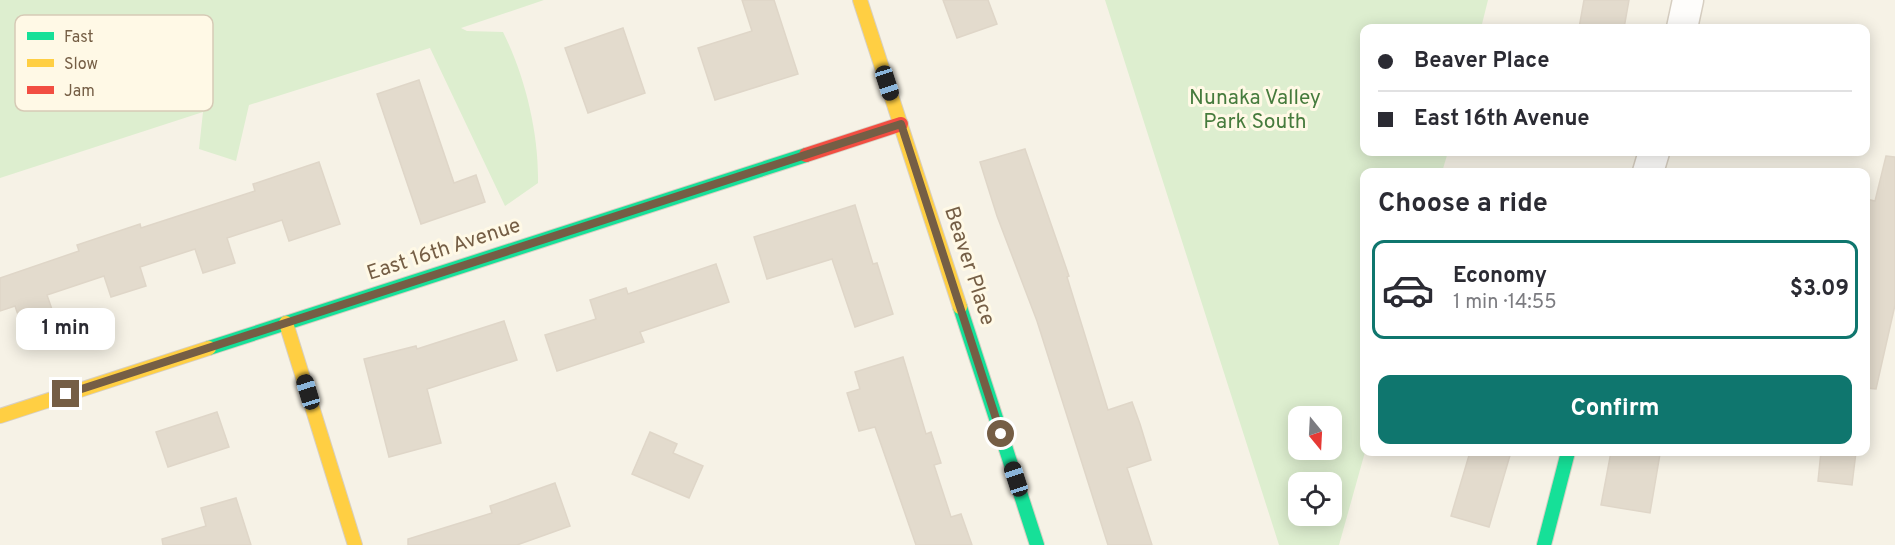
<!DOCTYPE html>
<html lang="en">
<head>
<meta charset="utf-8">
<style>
	body { margin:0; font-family:Overpass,sans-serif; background:#f7f7f7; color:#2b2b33; height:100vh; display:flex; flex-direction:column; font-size:22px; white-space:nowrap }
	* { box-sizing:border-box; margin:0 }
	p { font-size:20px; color:#7c7c81 }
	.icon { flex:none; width:33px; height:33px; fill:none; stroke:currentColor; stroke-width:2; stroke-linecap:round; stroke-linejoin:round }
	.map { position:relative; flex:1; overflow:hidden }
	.sheet { position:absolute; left:1360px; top:168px; width:510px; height:288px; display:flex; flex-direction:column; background:#fff; border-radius:12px; box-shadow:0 3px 15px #0003 }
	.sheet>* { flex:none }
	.hud { position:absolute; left:1360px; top:24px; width:510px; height:132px; border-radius:12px; box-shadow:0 3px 15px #0003; display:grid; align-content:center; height:132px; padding:0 18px; background:#fff }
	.needle { width:39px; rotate:162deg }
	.controls { position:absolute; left:1288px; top:406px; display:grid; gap:12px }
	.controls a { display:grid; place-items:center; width:54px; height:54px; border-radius:12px; background:#fff; box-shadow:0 3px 15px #0003; font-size:30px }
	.end { position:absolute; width:27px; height:27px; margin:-14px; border:8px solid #755e45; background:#fff; box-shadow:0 0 0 3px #fff }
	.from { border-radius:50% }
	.bubble { position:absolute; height:42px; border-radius:12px; background:#fff; box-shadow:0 3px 15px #0003; font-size:20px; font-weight:700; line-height:42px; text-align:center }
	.car { position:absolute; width:18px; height:36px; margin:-18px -9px; border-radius:8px; box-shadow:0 0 4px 2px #0007; background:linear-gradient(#222 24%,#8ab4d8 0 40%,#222 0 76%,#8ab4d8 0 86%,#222 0) }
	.hud b { display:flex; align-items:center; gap:21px; height:57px; font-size:22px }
	.hud b+b { border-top:2px solid #e1e1e2 }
	.hud i { width:15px; height:15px; background:#2b2b33 }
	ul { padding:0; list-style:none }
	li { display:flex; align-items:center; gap:18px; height:99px; margin:0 12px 9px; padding:0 6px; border:3px solid transparent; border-radius:12px }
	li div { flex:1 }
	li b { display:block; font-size:22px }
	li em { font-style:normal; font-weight:700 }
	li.current { border-color:#0f766e }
	li>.icon { width:54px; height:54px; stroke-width:1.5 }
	h2 { padding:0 18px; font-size:27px; line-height:72px }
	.primary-button { display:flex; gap:12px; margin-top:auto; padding:12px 18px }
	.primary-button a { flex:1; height:69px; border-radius:12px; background:#0f766e; color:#fff; font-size:24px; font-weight:700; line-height:69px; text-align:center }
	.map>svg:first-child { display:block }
</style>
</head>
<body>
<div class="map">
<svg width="1895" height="545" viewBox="0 0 1895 545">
	<rect width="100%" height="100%" fill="#f6f2e6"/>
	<!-- green -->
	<g fill="#ddeecf" fill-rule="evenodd">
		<path d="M0 0H544L461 28 467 31 503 32C525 76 539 133 538 183L505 206 430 48 249 105 236 161 199 149 203 112 0 178Z"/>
		<path d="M1105 0H1488L1481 28H1365V152H1448L1442 172H1365V452L1339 545H1279ZM1299 417H1332V450H1299ZM1299 483H1332V516H1299Z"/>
	</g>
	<!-- building -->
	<g fill="#e3dbcd" stroke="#dfd6c8" stroke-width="1.5">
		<polygon points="742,0 774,0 798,74 715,100 698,48 752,31"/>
		<polygon points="943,0 988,0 997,24 957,38"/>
		<polygon points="1584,0 1629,0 1624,28 1579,28"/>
		<polygon points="623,28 645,93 588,113 565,48"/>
		<polygon points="419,80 454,183 476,175 485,202 421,224 377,94"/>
		<polygon points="1025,149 1069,276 1067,277 1108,410 1132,402 1140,424 1151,460 1127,468 1152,545 1108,545 1037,321 997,216 980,162"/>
		<polygon points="1886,156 1895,157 1895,305 1876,389 1866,388 1866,199 1875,201"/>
		<polygon points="319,162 340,224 289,241 282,220 227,238 235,263 203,273 195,249 140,267 146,286 111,297 104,276 47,295 56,321 24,332 15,306 0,311 0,278 79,251 77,245 140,224 141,228 255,191 253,184"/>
		<polygon points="855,205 873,264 877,263 893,314 855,327 832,259 767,279 754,237"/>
		<polygon points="716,264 729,302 640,332 644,342 557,371 545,335 596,319 590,300 626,288 628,294"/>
		<polygon points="504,321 517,360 427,389 441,443 389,457 364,359 416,346 417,349"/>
		<polygon points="903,357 926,434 931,432 941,463 934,465 951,517 961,514 972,545 916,545 875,427 859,431 847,393 860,389 855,372"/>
		<polygon points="217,412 229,447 168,467 156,432"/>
		<polygon points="650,432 677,444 673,453 703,466 689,498 632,474"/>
		<polygon points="1470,452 1511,452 1489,527 1451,516"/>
		<polygon points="1611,452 1643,452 1660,454 1650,513 1601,505"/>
		<polygon points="1821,452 1856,452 1852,485 1818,481"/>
		<polygon points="555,483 570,526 517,545 408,545 408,539 492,513 490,506"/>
		<polygon points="236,498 251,545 163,545 162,539 206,526 201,508"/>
	</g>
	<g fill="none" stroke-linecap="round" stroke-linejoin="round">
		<defs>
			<g id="street">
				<polyline points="1682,28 1688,0"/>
				<polyline points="1648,172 1654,152"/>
			</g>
			<g id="fast">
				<polyline points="960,307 1037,545"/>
				<polyline points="209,348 806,155"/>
				<polyline points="1544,545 1568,452"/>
			</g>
			<g id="slow">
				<polyline points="860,0 960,307"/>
				<polyline points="286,323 355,545"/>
				<polyline points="0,416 209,348"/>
			</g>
			<polyline id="jam" points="806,155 901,124"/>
		</defs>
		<!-- street casing -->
		<use href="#street" stroke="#d6cec1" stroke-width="33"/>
		<!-- fast casing -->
		<use href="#fast" stroke="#d7cfc2" stroke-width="16"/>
		<!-- slow casing -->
		<use href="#slow" stroke="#d7cfc2" stroke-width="16"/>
		<!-- jam casing -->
		<use href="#jam" stroke="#d7cfc2" stroke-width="16"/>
		<!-- street -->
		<use href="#street" stroke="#fefdfb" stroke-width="30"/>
		<!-- fast -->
		<use href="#fast" stroke="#16e098" stroke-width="14"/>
		<!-- slow -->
		<use href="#slow" stroke="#ffcf43" stroke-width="14"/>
		<!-- jam -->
		<use href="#jam" stroke="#f24e42" stroke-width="14"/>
	</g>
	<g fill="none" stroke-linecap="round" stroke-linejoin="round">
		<!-- route -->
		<polyline stroke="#755e45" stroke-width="8" points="66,394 901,124 1001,434"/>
	</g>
	<g text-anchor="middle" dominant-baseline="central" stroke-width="6" stroke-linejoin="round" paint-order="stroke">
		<!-- park labels -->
		<g font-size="21" fill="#467b3d" stroke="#fff9e6">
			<text x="1255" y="98">Nunaka Valley<tspan x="1255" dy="24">Park South</tspan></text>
		</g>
		<!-- street labels -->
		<g font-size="21" fill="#755e45" stroke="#fff9e6">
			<text transform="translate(444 250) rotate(-18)">East 16th Avenue</text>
			<text transform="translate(969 266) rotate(72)">Beaver Place</text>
		</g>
	</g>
	<!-- legend -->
	<rect x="15" y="15" width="198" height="96" rx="9" fill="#fff9e6" stroke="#d6cab6" stroke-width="1.5"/>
	<rect x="27" y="32" width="27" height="8" fill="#16e098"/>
	<rect x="27" y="59" width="27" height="8" fill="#ffcf43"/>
	<rect x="27" y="86" width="27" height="8" fill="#f24e42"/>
	<g font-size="16" fill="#755e45">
		<text x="64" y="42">Fast</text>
		<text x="64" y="69">Slow</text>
		<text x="64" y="96">Jam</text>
	</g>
</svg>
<div class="controls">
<a><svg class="needle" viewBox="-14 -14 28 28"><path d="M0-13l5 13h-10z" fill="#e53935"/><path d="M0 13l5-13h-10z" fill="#7c7c81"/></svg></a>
<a><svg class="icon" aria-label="locate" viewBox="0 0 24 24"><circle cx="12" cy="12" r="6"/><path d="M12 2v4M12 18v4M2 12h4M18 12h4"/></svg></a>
</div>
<i class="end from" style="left:1001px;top:434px"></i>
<i class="end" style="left:66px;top:394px"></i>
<div class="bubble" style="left:16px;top:308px;width:99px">1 min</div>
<i class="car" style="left:887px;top:83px;rotate:162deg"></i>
<i class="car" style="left:308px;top:392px;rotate:343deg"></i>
<i class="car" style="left:1016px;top:479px;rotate:342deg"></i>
<div class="hud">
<b><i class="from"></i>Beaver Place</b>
<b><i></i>East 16th Avenue</b>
</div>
<section class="sheet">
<h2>Choose a ride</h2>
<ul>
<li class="current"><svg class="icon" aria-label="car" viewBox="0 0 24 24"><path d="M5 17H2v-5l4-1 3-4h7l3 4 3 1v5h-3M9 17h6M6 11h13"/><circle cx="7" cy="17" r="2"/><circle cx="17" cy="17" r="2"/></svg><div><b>Economy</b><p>1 min · 14:55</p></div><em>$3.09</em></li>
</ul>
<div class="primary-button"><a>Confirm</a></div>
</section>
</div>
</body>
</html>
